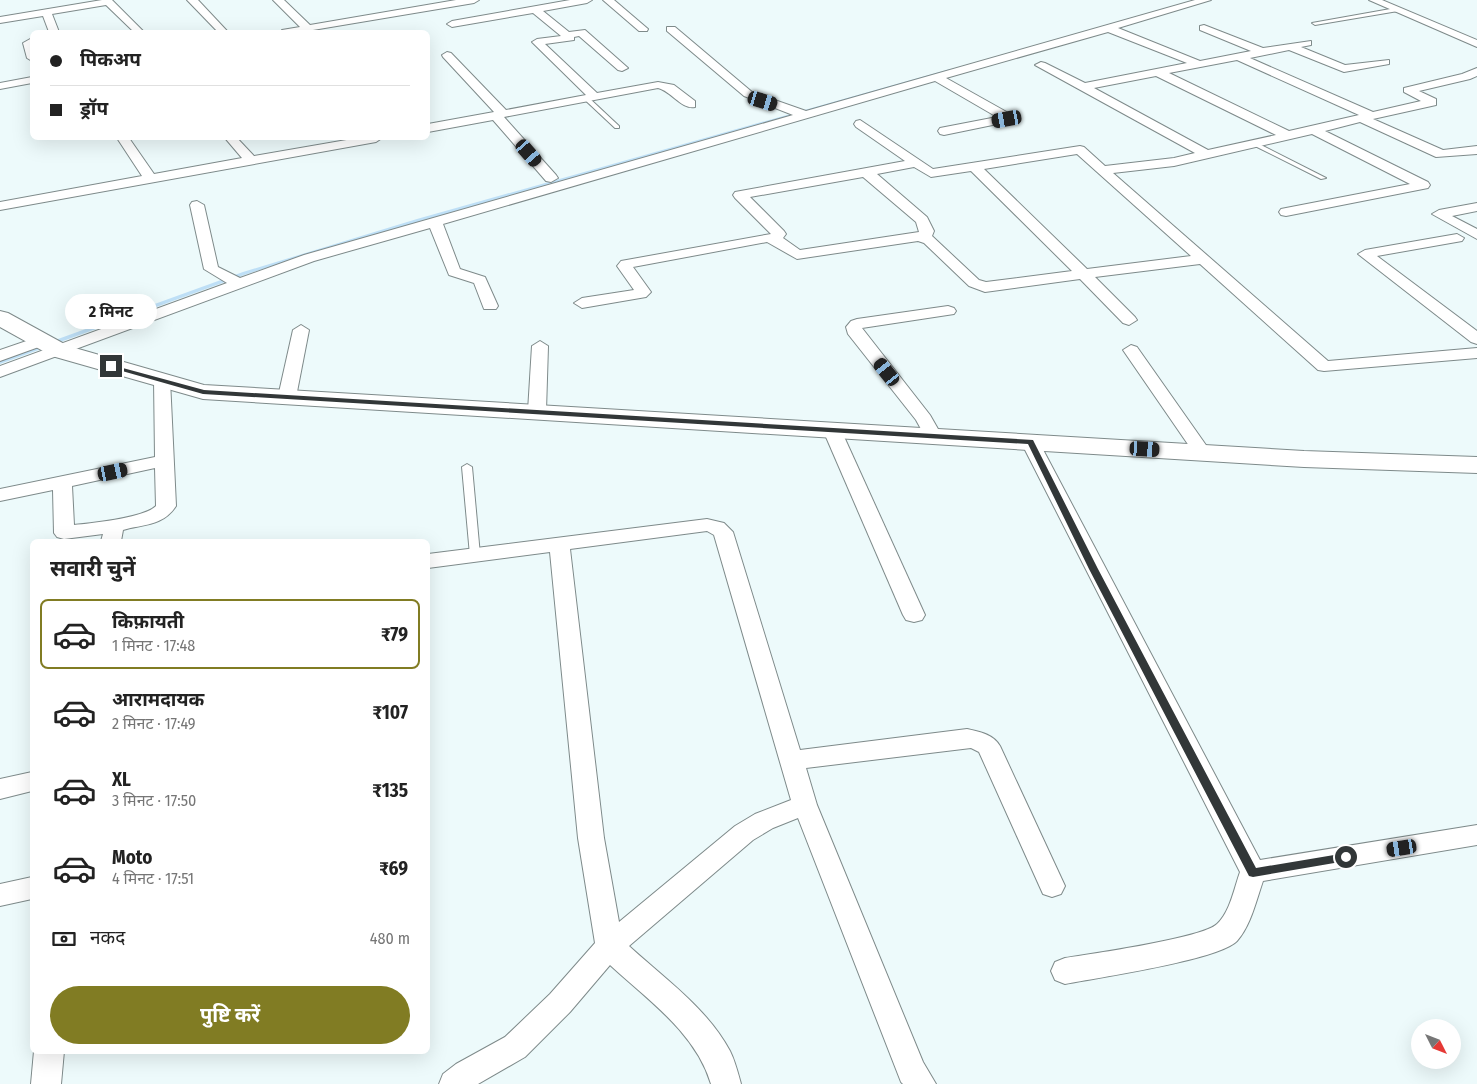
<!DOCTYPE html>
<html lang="hi">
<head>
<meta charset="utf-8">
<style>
	body { margin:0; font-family:"Fira Sans Condensed","Noto Sans Devanagari",sans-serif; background:#f6f6f6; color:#222; height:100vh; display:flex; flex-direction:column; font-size:19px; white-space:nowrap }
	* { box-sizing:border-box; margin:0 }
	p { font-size:16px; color:#767676 }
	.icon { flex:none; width:28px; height:28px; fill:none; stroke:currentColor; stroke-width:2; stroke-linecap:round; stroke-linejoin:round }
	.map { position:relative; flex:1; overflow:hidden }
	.panel { position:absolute; left:30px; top:539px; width:400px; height:515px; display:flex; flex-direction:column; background:#fff; border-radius:8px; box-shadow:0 5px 20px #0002 }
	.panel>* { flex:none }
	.top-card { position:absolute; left:30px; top:30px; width:400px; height:110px; border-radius:8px; box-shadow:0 5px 20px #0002; display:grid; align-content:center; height:110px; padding:0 20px; background:#fff }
	.needle { width:32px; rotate:132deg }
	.fabs { position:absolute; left:1411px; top:1019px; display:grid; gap:10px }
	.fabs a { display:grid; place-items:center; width:50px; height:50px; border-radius:50%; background:#fff; box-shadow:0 5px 20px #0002; font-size:25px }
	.end { position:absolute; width:22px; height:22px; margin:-11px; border:6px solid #323738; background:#fff; box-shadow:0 0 0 2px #fff }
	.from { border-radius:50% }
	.bubble { position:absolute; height:35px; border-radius:18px; background:#fff; box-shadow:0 5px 20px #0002; font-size:16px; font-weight:700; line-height:35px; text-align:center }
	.car { position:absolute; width:15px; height:30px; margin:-15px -8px; border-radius:6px; box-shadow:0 0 4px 1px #0007; background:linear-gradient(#222 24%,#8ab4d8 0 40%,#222 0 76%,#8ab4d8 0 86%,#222 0) }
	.top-card b { display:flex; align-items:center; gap:18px; height:48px; font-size:19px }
	.top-card b+b { border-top:1px solid #e0e0e0 }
	.top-card i { width:12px; height:12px; background:#222 }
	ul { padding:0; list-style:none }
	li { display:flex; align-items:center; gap:15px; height:70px; margin:0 10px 8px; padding:0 10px; border:2px solid transparent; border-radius:8px }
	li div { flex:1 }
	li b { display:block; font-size:19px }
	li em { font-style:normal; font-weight:700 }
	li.on { border-color:#817c23 }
	li>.icon { width:45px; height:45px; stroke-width:1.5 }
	h2 { padding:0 20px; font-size:22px; line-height:60px }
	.pay { display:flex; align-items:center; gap:12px; height:55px; padding:0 20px; font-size:19px }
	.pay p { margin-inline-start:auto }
	.cta { display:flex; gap:10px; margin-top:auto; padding:10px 20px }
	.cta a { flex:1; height:58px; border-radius:30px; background:#817c23; color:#fff; font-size:20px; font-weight:700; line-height:58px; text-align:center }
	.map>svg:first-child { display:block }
</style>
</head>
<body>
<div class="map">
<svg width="1477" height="1084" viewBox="0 0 1477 1084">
	<rect width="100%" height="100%" fill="#edfafb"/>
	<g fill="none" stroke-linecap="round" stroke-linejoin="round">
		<!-- stream -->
		<polygon fill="#bedff6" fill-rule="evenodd" points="950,69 953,70 421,221 247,274 0,364 0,360 243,272 417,219"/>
		<defs>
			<g id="lane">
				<polygon points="1396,8 1398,11 1315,25 1312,23"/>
				<polygon points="584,97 588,97 619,126 619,128 615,128 584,99"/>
				<polygon points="1253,143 1257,143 1326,178 1321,179 1253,145"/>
				<polygon points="467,464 472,467 480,555 475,558 470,555 462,467"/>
			</g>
			<g id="street">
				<polygon points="102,0 112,0 144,32 134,32 106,5 52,14 59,32 49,32 43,16 0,23 0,17"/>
				<polygon points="187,0 198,0 228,32 218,32"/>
				<polygon points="273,0 284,0 310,25 456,0 479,0 474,3 301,32 281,32 282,30 300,27"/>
				<path d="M570 0H592L587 3 543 11 569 32 585 30 628 68 622 71 618 70 579 36 574 37V40L545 44 597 93 658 82 674 85 695 101V107C682 110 671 91 658 88L504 117 556 175 558 178 551 182 546 181 493 120 428 132V124L494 112 443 57 442 55 447 52 451 53 506 110 586 95 532 42 537 39 561 36 533 13 452 27 447 24 452 21Z"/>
				<polygon points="603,0 614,0 648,29 647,31 639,31"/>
				<path d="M1195 0H1211L1118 28 1200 61 1251 51 1200 30V26L1204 25 1263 48 1311 41V45L1301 47 1345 65 1389 60V64L1344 72 1289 50 1250 58 1373 112 1421 101 1404 92V88L1462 74 1477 68V76L1470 79 1419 91 1436 99V105L1373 119 1443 150 1477 146V154L1436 157 1360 122 1325 131 1428 182 1430 185 1428 188 1286 216 1281 215 1279 212 1281 209 1286 208 1410 184 1312 134 1174 166 1113 173 1328 361 1477 348V358L1324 371 1318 370 1200 264 1095 277 1135 317 1137 320 1129 325 1123 323 1080 279 985 292 969 286 924 243 918 241 797 259 767 242 633 267 651 292 646 297 582 308 574 303 582 298 634 290 617 266 621 261 771 234 735 198 733 195 735 192 905 161 856 127 854 124 856 121 860 120 933 169 1080 146 1084 147 1105 166 1174 158 1195 153 1035 65 1041 62 1045 63 1085 83 1187 63 1108 32 946 78 1012 115 1014 118 1012 121 944 135 940 134 938 131 940 128 997 117 935 81 443 224 460 269 485 277 498 306 496 309H484L474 283 449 275 430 228 314 261 0 377V366L227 283 204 269 190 205 192 202 197 201 204 205 218 267 240 278 304 255 793 115 744 96 667 31V27H675L752 92 806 111ZM1237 60 1359 115 1289 131 1169 73ZM1156 76 1276 135 1208 150 1094 88ZM1077 154 1191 256 1087 269 984 169ZM914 167 931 177 971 171 1072 271 986 282 979 280 932 236 934 231 927 217 877 174ZM863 177 916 222 919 232 800 250 783 238 786 234 784 231 750 197Z"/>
				<polygon points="1369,0 1382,0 1477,40 1477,47"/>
				<polygon points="32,38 32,61 27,58 23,43"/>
				<polygon points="32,77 32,83 0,89 0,83"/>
				<polygon points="117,138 129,138 154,174 242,158 225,138 237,138 254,156 358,138 382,138 376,142 0,210 0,202 142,176"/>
				<polygon points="1477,203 1477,211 1452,216 1477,229 1477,239 1432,214 1439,210"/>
				<polygon points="1457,234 1464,238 1462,241 1377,256 1477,331 1477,344 1471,342 1358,254 1365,250"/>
				<polygon points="948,306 954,308 956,311 954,314 862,328 930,415 942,436 939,440 927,440 916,420 848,334 846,327 851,321 857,319"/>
				<polygon points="301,325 309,330 296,397 293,401 281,401 278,397 293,330"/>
				<polygon points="41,336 47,338 49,341 47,344 0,361 0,350"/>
				<polygon points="540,341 548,346 546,411 543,415 531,415 528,411 532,346"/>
				<polygon points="1131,345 1137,347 1208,448 1211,452 1208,456 1196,456 1123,350"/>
				<path d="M162 375 168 376 170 380 176 506C163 526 144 524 123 530L121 541H101L103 534 64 539 57 537 54 533 53 490 0 501V489L155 457 154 380 156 376ZM155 468 156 506C144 518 93 523 74 525L72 486Z"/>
				<polygon points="832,425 838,426 841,430 925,615 922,620 914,622 906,620 903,615 823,430 826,426"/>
				<path d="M1030 437 1036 438 1039 442 1260 860 1477 825V845L1263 881C1256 901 1251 925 1237 941 1219 960 1096 978 1065 984L1055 980 1051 971 1055 962 1065 958C1091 954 1203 938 1217 924 1230 912 1234 889 1240 872L1021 442 1024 438Z"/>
				<path d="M707 519 724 523 733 532 800 750 967 729C980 732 993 734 1000 746L1065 886 1061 894 1052 897 1043 894 979 752 971 748 806 768 817 805 923 1062 936 1084H903L901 1082 798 818 773 828 753 840 629 946C664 978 707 1008 730 1051 735 1061 738 1073 741 1084H711C696 1033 648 1000 610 965L570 1012 525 1057 478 1084H439L443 1074 456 1064 505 1037 550 994 595 943 578 838 550 552 428 568V554ZM707 531 714 535 791 800 755 814 735 826 619 922 604 838 570 549Z"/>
				<polygon points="32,772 32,791 0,799 0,779"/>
				<polygon points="32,877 32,899 0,906 0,884"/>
				<polygon points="34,1051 64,1051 61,1084 31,1084"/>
			</g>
			<polygon id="secondary" points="0,311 8,313 68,346 204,385 1304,451 1477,457 1477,473 1304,467 203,399 52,356 0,327"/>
		</defs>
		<!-- lane casing -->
		<use href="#lane" stroke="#7e8a8a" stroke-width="2"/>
		<!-- street casing -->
		<use href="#street" stroke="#7e8a8a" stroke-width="2"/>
		<!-- secondary casing -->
		<use href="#secondary" stroke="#7e8a8a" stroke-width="2"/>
		<!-- lane -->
		<use href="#lane" fill="#fff" fill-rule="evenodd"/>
		<!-- street -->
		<use href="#street" fill="#fff" fill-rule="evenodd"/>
		<!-- secondary -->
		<use href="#secondary" fill="#fff" fill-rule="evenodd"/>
	</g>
	<!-- route -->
	<polygon fill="#323738" points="108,364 204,390 1033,440 1098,569 1256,868 1346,853 1352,857 1346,861 1253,877 1249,876 1089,569 1028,444 203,394 108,367"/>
</svg>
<div class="fabs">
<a><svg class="needle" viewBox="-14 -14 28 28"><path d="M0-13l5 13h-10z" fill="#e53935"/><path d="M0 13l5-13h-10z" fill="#767676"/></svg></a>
</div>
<i class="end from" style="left:1346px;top:857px"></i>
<i class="end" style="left:111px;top:366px"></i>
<div class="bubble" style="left:65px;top:294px;width:92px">2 मिनट</div>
<i class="car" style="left:763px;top:101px;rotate:107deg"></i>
<i class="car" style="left:1007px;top:119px;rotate:260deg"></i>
<i class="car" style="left:529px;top:153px;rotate:139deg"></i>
<i class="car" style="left:887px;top:372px;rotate:321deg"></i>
<i class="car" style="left:1145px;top:449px;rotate:93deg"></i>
<i class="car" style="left:113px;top:472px;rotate:78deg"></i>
<i class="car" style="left:1402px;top:848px;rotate:261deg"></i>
<div class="top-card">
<b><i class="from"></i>पिकअप</b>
<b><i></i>ड्रॉप</b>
</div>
<section class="panel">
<h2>सवारी चुनें</h2>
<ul>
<li class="on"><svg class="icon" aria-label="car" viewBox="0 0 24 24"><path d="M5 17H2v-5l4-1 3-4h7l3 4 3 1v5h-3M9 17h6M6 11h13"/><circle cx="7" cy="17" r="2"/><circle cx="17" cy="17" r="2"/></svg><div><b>किफ़ायती</b><p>1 मिनट · 17:48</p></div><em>₹79</em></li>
<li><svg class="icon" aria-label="car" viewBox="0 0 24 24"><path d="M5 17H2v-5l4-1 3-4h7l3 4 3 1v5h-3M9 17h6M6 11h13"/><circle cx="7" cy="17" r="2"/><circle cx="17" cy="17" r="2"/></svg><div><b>आरामदायक</b><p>2 मिनट · 17:49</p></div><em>₹107</em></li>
<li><svg class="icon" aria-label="car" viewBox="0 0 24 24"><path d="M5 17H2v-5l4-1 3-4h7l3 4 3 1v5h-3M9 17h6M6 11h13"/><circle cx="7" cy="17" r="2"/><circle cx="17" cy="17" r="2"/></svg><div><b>XL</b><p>3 मिनट · 17:50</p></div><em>₹135</em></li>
<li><svg class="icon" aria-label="car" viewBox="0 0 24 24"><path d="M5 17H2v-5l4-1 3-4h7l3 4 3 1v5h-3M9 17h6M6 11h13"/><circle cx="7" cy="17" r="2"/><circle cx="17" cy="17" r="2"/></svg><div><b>Moto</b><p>4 मिनट · 17:51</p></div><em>₹69</em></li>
</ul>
<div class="pay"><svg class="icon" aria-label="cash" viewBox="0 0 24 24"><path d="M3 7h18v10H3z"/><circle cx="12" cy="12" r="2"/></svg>नकद<p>480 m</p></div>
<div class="cta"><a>पुष्टि करें</a></div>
</section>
</div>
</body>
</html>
